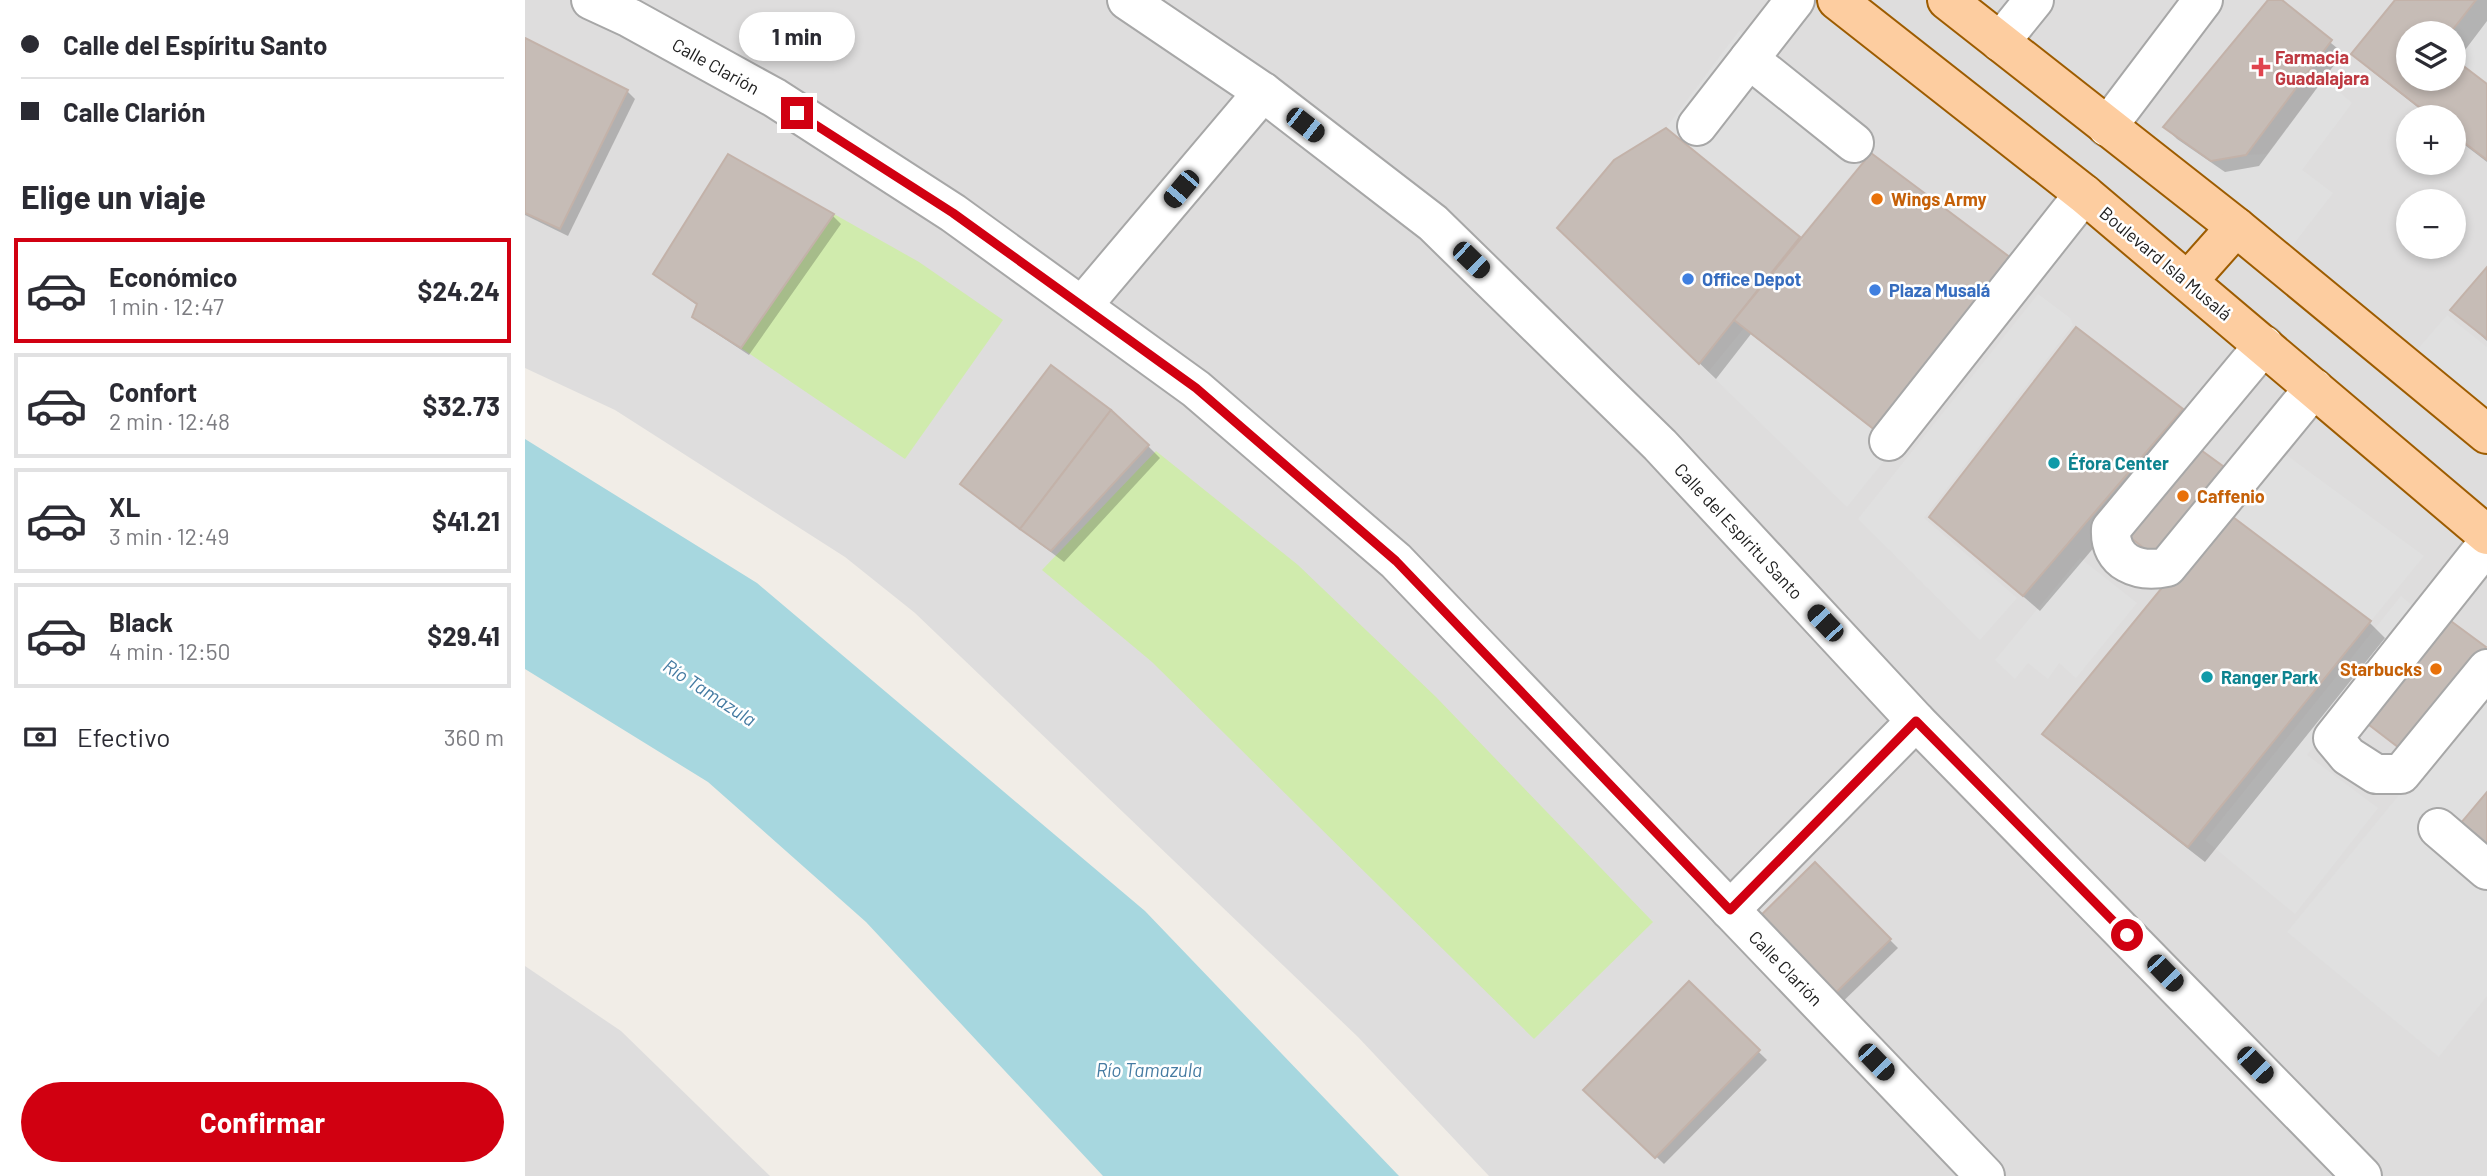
<!DOCTYPE html>
<html lang="es">
<head>
<meta charset="utf-8">
<style>
	body { margin:0; font-family:Barlow,sans-serif; background:#f2f2f3; color:#2b2b33; height:100vh; display:flex; flex-direction:column; font-size:26px; white-space:nowrap }
	* { box-sizing:border-box; margin:0 }
	p { font-size:23px; color:#7c7c81 }
	.icon { flex:none; width:38px; height:38px; fill:none; stroke:currentColor; stroke-width:2; stroke-linecap:round; stroke-linejoin:round }
	.map { position:relative; flex:1; overflow:hidden }
	.panel { display:flex; flex-direction:column; background:#fff; width:525px }
	.panel>* { flex:none }
	.banner { display:grid; align-content:center; height:154px; padding:0 21px; background:#fff }
	.fabs { position:absolute; left:1871px; top:21px; display:grid; gap:14px }
	.fabs a { display:grid; place-items:center; width:70px; height:70px; border-radius:50%; background:#fff; box-shadow:0 4px 10px #0003; font-size:35px }
	.end { position:absolute; width:32px; height:32px; margin:-16px; border:9px solid #d10011; background:#fff; box-shadow:0 0 0 4px #fff }
	.from { border-radius:50% }
	.bubble { position:absolute; height:49px; border-radius:24px; background:#fff; box-shadow:0 4px 10px #0003; font-size:23px; font-weight:700; line-height:49px; text-align:center }
	.car { position:absolute; width:21px; height:42px; margin:-21px -10px; border-radius:9px; box-shadow:0 0 5px 2px #0007; background:linear-gradient(#222 24%,#8ab4d8 0 40%,#222 0 76%,#8ab4d8 0 86%,#222 0) }
	.banner b { display:flex; align-items:center; gap:24px; height:66px; font-size:26px }
	.banner b+b { border-top:2px solid #e1e1e2 }
	.banner i { width:18px; height:18px; background:#2b2b33 }
	ul { padding:0; list-style:none }
	li { display:flex; align-items:center; gap:21px; height:105px; margin:0 14px 10px; padding:0 7px; border:4px solid #e1e1e2; border-radius:0px }
	li div { flex:1 }
	li b { display:block; font-size:26px }
	li em { font-style:normal; font-weight:700 }
	li.on { border-color:#d10011 }
	li>.icon { width:63px; height:63px; stroke-width:1.5 }
	h2 { padding:0 21px; font-size:32px; line-height:84px }
	.pay { display:flex; align-items:center; gap:18px; height:77px; padding:0 21px; font-size:26px }
	.pay p { margin-inline-start:auto }
	.action { display:flex; gap:14px; margin-top:auto; padding:14px 21px }
	.action a { flex:1; height:80px; border-radius:42px; background:#d10011; color:#fff; font-size:28px; font-weight:700; line-height:80px; text-align:center }
	main { display:flex; flex:1; min-height:0 }
	.map>svg:first-child { display:block }
</style>
</head>
<body>
<main>
<section class="panel">
<div class="banner">
<b><i class="from"></i>Calle del Espíritu Santo</b>
<b><i></i>Calle Clarión</b>
</div>
<h2>Elige un viaje</h2>
<ul>
<li class="on"><svg class="icon" aria-label="car" viewBox="0 0 24 24"><path d="M5 17H2v-5l4-1 3-4h7l3 4 3 1v5h-3M9 17h6M6 11h13"/><circle cx="7" cy="17" r="2"/><circle cx="17" cy="17" r="2"/></svg><div><b>Económico</b><p>1 min · 12:47</p></div><em>$24.24</em></li>
<li><svg class="icon" aria-label="car" viewBox="0 0 24 24"><path d="M5 17H2v-5l4-1 3-4h7l3 4 3 1v5h-3M9 17h6M6 11h13"/><circle cx="7" cy="17" r="2"/><circle cx="17" cy="17" r="2"/></svg><div><b>Confort</b><p>2 min · 12:48</p></div><em>$32.73</em></li>
<li><svg class="icon" aria-label="car" viewBox="0 0 24 24"><path d="M5 17H2v-5l4-1 3-4h7l3 4 3 1v5h-3M9 17h6M6 11h13"/><circle cx="7" cy="17" r="2"/><circle cx="17" cy="17" r="2"/></svg><div><b>XL</b><p>3 min · 12:49</p></div><em>$41.21</em></li>
<li><svg class="icon" aria-label="car" viewBox="0 0 24 24"><path d="M5 17H2v-5l4-1 3-4h7l3 4 3 1v5h-3M9 17h6M6 11h13"/><circle cx="7" cy="17" r="2"/><circle cx="17" cy="17" r="2"/></svg><div><b>Black</b><p>4 min · 12:50</p></div><em>$29.41</em></li>
</ul>
<div class="pay"><svg class="icon" aria-label="cash" viewBox="0 0 24 24"><path d="M3 7h18v10H3z"/><circle cx="12" cy="12" r="2"/></svg>Efectivo<p>360 m</p></div>
<div class="action"><a>Confirmar</a></div>
</section>
<div class="map">
<svg width="1962" height="1176" viewBox="0 0 1962 1176">
	<rect width="100%" height="100%" fill="#f1ede7"/>
	<!-- residential -->
	<g fill="#dedddd" fill-rule="evenodd">
		<path d="M0 0H1962V1176H964L833 1037 390 613 320 557 90 410 0 368ZM1883 33H1928V79H1883ZM1883 117H1928V163H1883ZM1883 201H1928V247H1883Z"/>
		<polygon points="0,966 96,1031 245,1176 0,1176"/>
	</g>
	<!-- grass -->
	<g fill="#d0ebad">
		<polygon points="309,214 394,262 478,320 380,459 216,348"/>
		<polygon points="631,451 773,565 911,697 1128,922 1009,1039 627,662 517,570"/>
	</g>
	<!-- parking -->
	<g fill="#e0e0e0">
		<polygon points="1951,0 1962,0 1962,84 1929,58 1928,33 1925,33"/>
		<polygon points="1214,31 1352,144 1275,237 1141,128"/>
		<polygon points="1799,79 1827,103 1777,170 1808,193 1764,250 1622,147 1638,127 1686,161 1721,155 1742,154"/>
		<polygon points="1513,294 1545,318 1548,325 1399,518 1492,598 1455,640 1333,519"/>
		<polygon points="1922,315 1962,347 1962,424 1884,359"/>
		<polygon points="1219,328 1371,446 1322,507 1183,372"/>
		<polygon points="1749,446 1899,556 1846,621 1700,511"/>
		<polygon points="1555,558 1612,603 1551,678 1534,663 1523,679 1503,663 1490,679 1470,660"/>
		<polygon points="1876,596 1894,611 1782,755 1853,808 1770,914 1680,840"/>
		<polygon points="1962,687 1962,792 1915,848 1962,885 1962,996 1914,1057 1762,932"/>
	</g>
	<!-- water -->
	<polygon fill="#a7d7df" points="0,439 232,583 620,911 874,1176 578,1176 341,922 183,782 0,669"/>
	<!-- shadow -->
	<g fill="#0003" fill-rule="evenodd">
		<polygon points="1745,0 1754,0 1818,53 1734,166 1700,172 1652,139 1640,127"/>
		<path d="M1872 0H1962V21L1931 62 1962 86V162L1928 136V117H1905L1844 69 1828 54ZM1883 33H1928V79H1883Z"/>
		<polygon points="0,40 102,91 110,99 43,236 0,215"/>
		<polygon points="1141,130 1275,240 1372,448 1226,334 1191,379 1050,244"/>
		<polygon points="204,157 308,216 316,224 224,355 177,324 169,316 173,306 130,274"/>
		<polygon points="1962,270 1962,341 1928,310"/>
		<polygon points="1657,411 1672,426 1515,611 1406,517"/>
		<polygon points="623,446 635,458 539,562 445,491"/>
		<polygon points="1691,520 1844,622 1860,638 1680,862 1536,750 1520,734 1662,560 1620,550 1608,537"/>
		<polygon points="1290,865 1373,948 1303,1016"/>
		<polygon points="1164,984 1242,1060 1139,1164 1061,1090"/>
	</g>
	<!-- building -->
	<g fill="#c6bcb6" stroke="#c3b2a9" stroke-width="2">
		<polygon points="1743,0 1757,0 1807,40 1721,155 1686,161 1638,127"/>
		<polygon points="1870,0 1951,0 1925,33 1883,33 1883,79 1928,79 1928,58 1962,84 1962,160 1928,134 1928,117 1907,117 1826,54"/>
		<polygon points="0,38 103,90 35,229 0,213"/>
		<polygon points="1141,128 1275,237 1174,364 1032,228 1089,160"/>
		<polygon points="1346,153 1490,261 1355,434 1209,320"/>
		<polygon points="203,154 309,214 216,348 167,317 172,304 128,274"/>
		<polygon points="1962,267 1962,339 1925,310"/>
		<polygon points="1551,327 1658,409 1498,596 1404,517"/>
		<polygon points="526,365 586,410 495,529 435,484"/>
		<polygon points="586,410 624,445 526,551 495,529"/>
		<polygon points="1669,445 1706,472 1637,553 1625,553 1606,538 1608,520"/>
		<polygon points="1700,511 1846,621 1663,847 1517,734"/>
		<polygon points="1919,616 1961,647 1893,733 1886,757 1839,721"/>
		<polygon points="1962,792 1962,845 1935,824"/>
		<polygon points="1290,862 1366,939 1294,1009 1220,931"/>
		<polygon points="1164,981 1235,1050 1130,1158 1058,1090"/>
	</g>
	<g fill="none" stroke-linecap="round" stroke-linejoin="round">
		<defs>
			<g id="minor">
				<polyline points="66,0 105,18 250,98 428,213 671,389 871,561 1460,1176"/>
				<polyline points="602,0 738,92 908,223 1135,445 1391,721 1837,1176"/>
				<polyline points="1475,42 1509,0"/>
				<polyline points="1224,59 1329,143"/>
				<polyline points="1172,126 1270,0"/>
				<polyline points="1582,127 1678,0"/>
				<polyline points="557,306 738,92"/>
				<path d="M1739 345 1586 529C1584 563 1614 573 1642 567L1789 388"/>
				<polyline points="1364,441 1559,194"/>
				<polyline points="1962,544 1808,738 1823,756 1851,774 1876,774 1962,669"/>
				<polyline points="1913,828 1962,870"/>
				<polyline points="1205,910 1391,721"/>
			</g>
			<g id="major">
				<polyline points="1312,0 1559,194 1962,535"/>
				<polyline points="1422,0 1711,227 1962,434"/>
				<polyline points="1663,281 1711,227"/>
			</g>
		</defs>
		<!-- minor casing -->
		<use href="#minor" stroke="#a7a7a7" stroke-width="42"/>
		<!-- major casing -->
		<use href="#major" stroke="#9d5c00" stroke-width="42"/>
		<!-- minor -->
		<use href="#minor" stroke="#fff" stroke-width="38"/>
		<!-- major -->
		<use href="#major" stroke="#fdcda0" stroke-width="38"/>
	</g>
	<g fill="none" stroke-linecap="round" stroke-linejoin="round">
		<!-- route -->
		<polyline stroke="#d10011" stroke-width="9" points="272,113 428,213 671,388 871,561 1205,910 1391,721 1602,935"/>
	</g>
	<!-- markers -->
	<path fill="#e0444e" stroke="#fff" stroke-width="2.5" d="M1732.5 56.5h7v7h7v7h-7v7h-7v-7h-7v-7h7z"/>
	<g fill="#e8710a" stroke="#fff" stroke-width="2.5">
		<circle cx="1352" cy="199" r="7"/>
		<circle cx="1658" cy="496" r="7"/>
		<circle cx="1911" cy="669" r="7"/>
	</g>
	<g fill="#3f7fe0" stroke="#fff" stroke-width="2.5">
		<circle cx="1163" cy="279" r="7"/>
		<circle cx="1350" cy="290" r="7"/>
	</g>
	<g fill="#0f9aa8" stroke="#fff" stroke-width="2.5">
		<circle cx="1529" cy="463" r="7"/>
		<circle cx="1682" cy="677" r="7"/>
	</g>
	<g text-anchor="middle" dominant-baseline="central" stroke-width="5" stroke-linejoin="round" paint-order="stroke">
		<!-- health labels -->
		<g font-size="18" font-weight="bold" fill="#be3a42" stroke="#fff" text-anchor="start">
			<text x="1750" y="57">Farmacia<tspan x="1750" dy="21">Guadalajara</tspan></text>
		</g>
		<!-- street labels -->
		<g font-size="18" fill="#202020" stroke="#fff">
			<text transform="translate(191 66) rotate(29)">Calle Clarión</text>
			<text transform="translate(1641 263) rotate(40)">Boulevard Isla Musalá</text>
			<text transform="translate(1214 531) rotate(47)">Calle del Espíritu Santo</text>
			<text transform="translate(1261 968) rotate(46)">Calle Clarión</text>
		</g>
		<!-- food labels -->
		<g font-size="18" font-weight="bold" fill="#c56008" stroke="#fff" text-anchor="start">
			<text x="1366" y="199">Wings Army</text>
			<text x="1672" y="496">Caffenio</text>
			<text x="1897" y="669" text-anchor="end">Starbucks</text>
		</g>
		<!-- shop labels -->
		<g font-size="18" font-weight="bold" fill="#366cbe" stroke="#fff" text-anchor="start">
			<text x="1177" y="279">Office Depot</text>
			<text x="1364" y="290">Plaza Musalá</text>
		</g>
		<!-- culture labels -->
		<g font-size="18" font-weight="bold" fill="#0d838f" stroke="#fff" text-anchor="start">
			<text x="1543" y="463">Éfora Center</text>
			<text x="1696" y="677">Ranger Park</text>
		</g>
		<!-- water labels -->
		<g font-size="19" font-style="italic" fill="#457ba2" stroke="#fff">
			<text transform="translate(185 692) rotate(33)">Río Tamazula</text>
			<text x="624" y="1069">Río Tamazula</text>
		</g>
	</g>
</svg>
<div class="fabs">
<a><svg class="icon" aria-label="layers" viewBox="0 0 24 24"><path d="M12 4l9 5-9 5-9-5zM3 14l9 5 9-5"/></svg></a>
<a>+</a>
<a>−</a>
</div>
<i class="end from" style="left:1602px;top:935px"></i>
<i class="end" style="left:272px;top:113px"></i>
<div class="bubble" style="left:214px;top:12px;width:116px">1 min</div>
<i class="car" style="left:780px;top:125px;rotate:128deg"></i>
<i class="car" style="left:656px;top:189px;rotate:220deg"></i>
<i class="car" style="left:946px;top:260px;rotate:134deg"></i>
<i class="car" style="left:1300px;top:623px;rotate:317deg"></i>
<i class="car" style="left:1640px;top:973px;rotate:136deg"></i>
<i class="car" style="left:1351px;top:1062px;rotate:136deg"></i>
<i class="car" style="left:1730px;top:1065px;rotate:136deg"></i>
</div>
</main>
</body>
</html>
